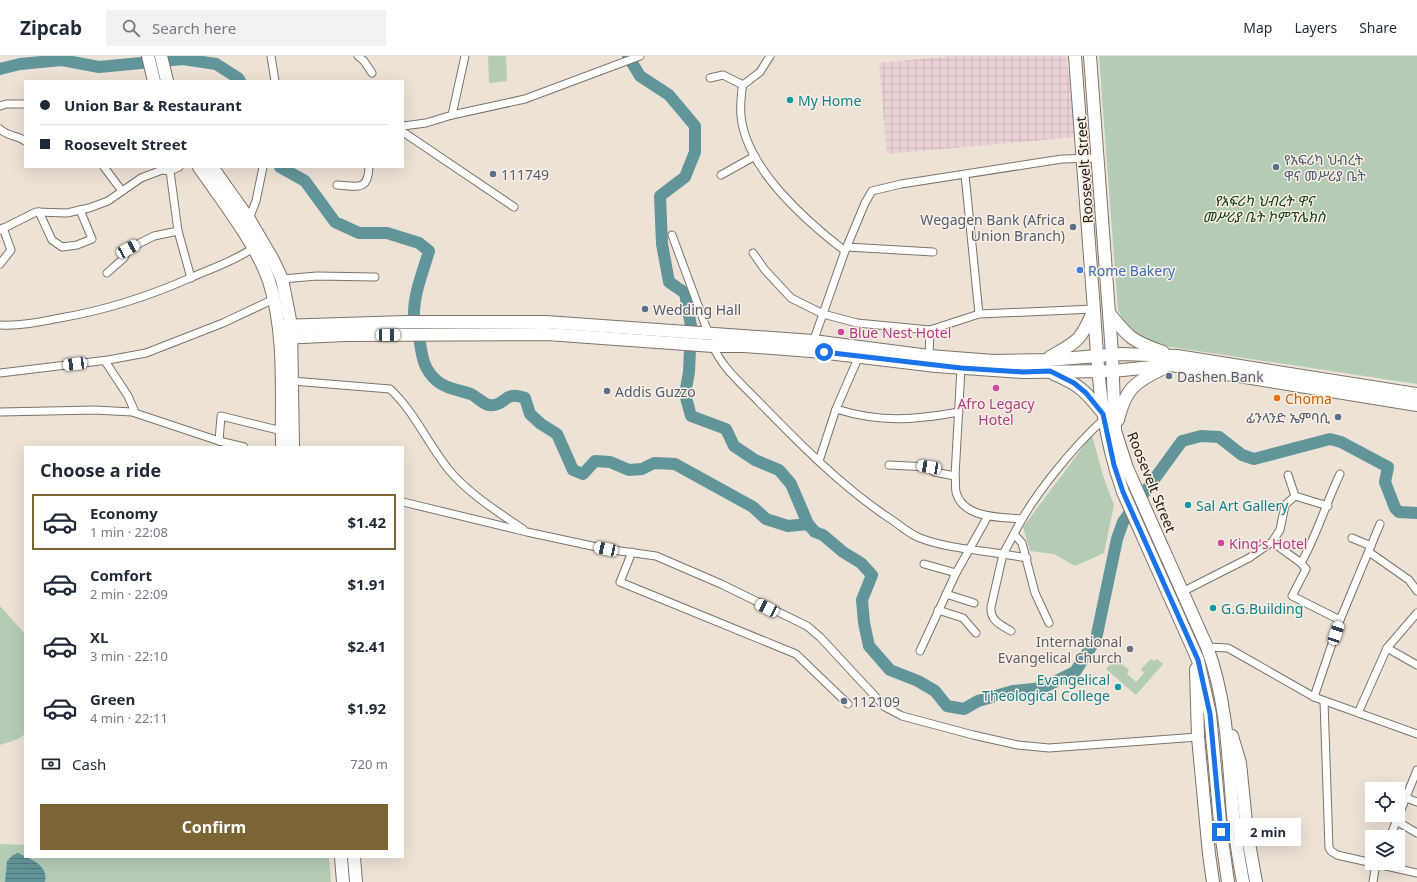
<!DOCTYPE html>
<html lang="en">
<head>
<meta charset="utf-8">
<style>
	body { margin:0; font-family:Georgia,"Noto Sans Ethiopic",serif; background:#f2f2f3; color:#1f2937; height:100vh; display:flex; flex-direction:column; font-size:15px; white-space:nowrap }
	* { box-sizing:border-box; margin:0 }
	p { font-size:13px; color:#747a83 }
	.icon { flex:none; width:22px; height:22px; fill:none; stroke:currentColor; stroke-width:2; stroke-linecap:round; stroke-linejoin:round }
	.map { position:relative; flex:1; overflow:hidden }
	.side { position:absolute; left:24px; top:390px; width:380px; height:412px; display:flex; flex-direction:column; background:#fff; border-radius:0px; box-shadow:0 4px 16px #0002 }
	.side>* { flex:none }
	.hud { position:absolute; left:24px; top:24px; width:380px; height:88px; border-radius:0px; box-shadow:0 4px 16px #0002; display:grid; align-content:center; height:88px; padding:0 16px; background:#fff }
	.buttons { position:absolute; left:1365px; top:726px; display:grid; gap:8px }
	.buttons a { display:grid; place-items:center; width:40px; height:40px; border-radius:0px; background:#fff; box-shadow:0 4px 16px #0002; font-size:20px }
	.end { position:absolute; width:18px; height:18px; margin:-9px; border:5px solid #1a73e8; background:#fff; box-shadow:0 0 0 2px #fff }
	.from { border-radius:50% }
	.bubble { position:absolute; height:28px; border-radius:0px; background:#fff; box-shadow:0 4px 16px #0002; font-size:13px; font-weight:700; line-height:28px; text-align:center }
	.car { position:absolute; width:12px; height:24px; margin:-12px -6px; border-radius:5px; box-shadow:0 0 3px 1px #0007; background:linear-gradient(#fff 24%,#345 0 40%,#fff 0 76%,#345 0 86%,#fff 0) }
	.hud b { display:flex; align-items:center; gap:14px; height:38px; font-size:15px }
	.hud b+b { border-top:1px solid #e0e1e3 }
	.hud i { width:10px; height:10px; background:#1f2937 }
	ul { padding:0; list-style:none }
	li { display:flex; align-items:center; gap:12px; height:56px; margin:0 8px 6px; padding:0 8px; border:2px solid transparent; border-radius:0px }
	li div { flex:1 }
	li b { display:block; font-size:15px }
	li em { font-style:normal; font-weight:700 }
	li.on { border-color:#7b6535 }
	li>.icon { width:36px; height:36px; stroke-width:1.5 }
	h2 { padding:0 16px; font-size:18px; line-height:48px }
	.pay { display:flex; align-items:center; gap:10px; height:44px; padding:0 16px; font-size:15px }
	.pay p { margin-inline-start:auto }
	.cta { display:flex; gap:8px; margin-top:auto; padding:8px 16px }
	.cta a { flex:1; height:46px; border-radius:0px; background:#7b6535; color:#fff; font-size:16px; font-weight:700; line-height:46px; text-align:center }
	header { display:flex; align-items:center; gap:24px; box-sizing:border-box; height:56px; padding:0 20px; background:#fff; border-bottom:1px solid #e0e1e3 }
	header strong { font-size:19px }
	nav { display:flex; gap:22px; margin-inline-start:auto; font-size:14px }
	.search { width:280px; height:36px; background:#f2f2f3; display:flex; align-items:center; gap:10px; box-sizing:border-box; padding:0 14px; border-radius:0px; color:#747a83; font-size:15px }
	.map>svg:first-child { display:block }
</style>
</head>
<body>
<header>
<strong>Zipcab</strong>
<div class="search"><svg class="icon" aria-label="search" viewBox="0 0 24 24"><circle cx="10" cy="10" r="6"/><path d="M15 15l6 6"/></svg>Search here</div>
<nav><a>Map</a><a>Layers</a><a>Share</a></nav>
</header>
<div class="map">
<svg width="1417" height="826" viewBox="0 0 1417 826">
	<defs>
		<pattern id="industrial-grid" width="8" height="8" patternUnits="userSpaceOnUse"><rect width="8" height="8" fill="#ecd2d8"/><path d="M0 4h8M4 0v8" fill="none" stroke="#cab4b8"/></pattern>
		<pattern id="water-rules" width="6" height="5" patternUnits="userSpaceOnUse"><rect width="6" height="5" fill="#629599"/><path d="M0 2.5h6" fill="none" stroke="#50797c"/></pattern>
	</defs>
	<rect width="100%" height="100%" fill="#ede2d6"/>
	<!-- industrial -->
	<polygon fill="url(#industrial-grid)" points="951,0 1066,0 1076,81 887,98 879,7"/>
	<!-- green -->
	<g fill="#b4ccb5">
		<polygon points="488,0 506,0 507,25 489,27"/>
		<path d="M1099 0H1417V328L1158 289C1139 285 1126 271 1118 254Z"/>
		<polygon points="1092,379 1103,420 1114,449 1104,497 1075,510 1054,498 1030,495 1023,471"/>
		<polygon points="0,550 25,578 25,678 18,683 0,689"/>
		<polygon points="1151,603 1154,605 1157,603 1163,608 1136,639 1106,613 1112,606 1114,608 1118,605 1129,614 1127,618 1136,626 1144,617 1141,613"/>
		<polygon points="0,788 25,789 25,801 329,801 331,826 0,826"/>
	</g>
	<!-- water -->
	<path fill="url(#water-rules)" d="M18 797C30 803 49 809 45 826H5L7 805 13 799Z"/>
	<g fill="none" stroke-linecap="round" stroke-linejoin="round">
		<!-- river -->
		<g stroke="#629599" stroke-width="12">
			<polyline points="628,0 640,20 669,39 695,70 695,96 685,121 660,140 662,188 669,226 685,237 691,270 689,316 685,338 691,360 726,373 734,390 755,404 779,414 791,428 808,468"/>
			<polyline points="0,13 20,8 62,4 99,11 183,3 216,8 238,22 240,25"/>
			<path d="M280 111 305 125 335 166 359 177H387L419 187 429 195C423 216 413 239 414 261 414 267 418 274 419 281 422 298 422 312 437 325 446 333 460 334 471 338 477 341 483 348 489 349 506 351 503 334 525 342L530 358 541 368 557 378 573 414 583 418 595 405 610 406 629 414 642 413 654 407 675 408 753 451 766 463 788 470 808 468 815 476 823 479 843 496 861 507 872 519 862 544 864 567 869 590 890 614 918 625 935 635 947 650 964 653 978 645 1013 635 1042 632 1075 616 1096 583 1117 483 1123 466 1182 385 1201 380 1219 381 1242 399 1254 403 1330 383 1341 386 1388 411 1385 426 1395 452 1399 456 1417 457"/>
		</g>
		<defs>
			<g id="minor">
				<polyline points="271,0 275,25"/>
				<polyline points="358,0 364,5 372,17"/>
				<path d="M770 0 760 16 743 29 742 33C741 42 740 51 741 60 746 112 806 165 845 195"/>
				<polyline points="710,22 723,19 743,29"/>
				<polyline points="0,50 6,48 25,48"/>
				<polyline points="452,59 525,43 640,0"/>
				<polyline points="403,70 426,67 452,59 465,0"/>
				<path d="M0 73C8 81 18 79 25 85"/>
				<polyline points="403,76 514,151"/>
				<polyline points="104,111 122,135"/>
				<polyline points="721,119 755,100"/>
				<polyline points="965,119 979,258"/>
				<path d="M337 129C357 130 368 136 369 111"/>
				<polyline points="39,156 52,184 62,191 77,189 92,183 80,154"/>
				<polyline points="249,163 256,145 263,111"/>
				<polyline points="0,174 36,156 67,157 89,152 108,145 141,122 162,114 170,115 179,111"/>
				<polyline points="178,175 191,222"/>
				<polyline points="672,179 709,279"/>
				<polyline points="847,191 933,196"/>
				<polyline points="753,197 765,214 791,242 823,258 857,267 930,274 979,258 1094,253"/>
				<polyline points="0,208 11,194 3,172"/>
				<polyline points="107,217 124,202 128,193 154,180 178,175 170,115"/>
				<polyline points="282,223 317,220 375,221"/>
				<path d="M0 269C21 270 40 266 60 262 107 254 147 241 190 222 212 212 233 206 253 192"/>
				<polyline points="812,289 845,195 865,147 872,135 901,128 1062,103 1098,102"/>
				<path d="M713 290C722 312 743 329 759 346 800 388 843 432 892 464 901 470 909 478 920 482 946 492 976 494 1003 498L1014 478"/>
				<path d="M859 300 836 353C881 367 914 364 959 356"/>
				<polyline points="929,300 930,274"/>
				<polyline points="105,305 128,340 135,356"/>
				<polyline points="0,317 108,304 146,297 223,267 274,243"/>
				<path d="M292 325 390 333C414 355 428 388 449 414 469 438 498 456 523 473"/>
				<polyline points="0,356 95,354 132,356 219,385 244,391"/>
				<polyline points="219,385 221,360 282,375"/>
				<polyline points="819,405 836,353"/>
				<path d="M889 409 929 411 934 416 955 420C956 425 955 431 956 436 963 463 1001 461 1022 463"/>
				<path d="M1340 418C1326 447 1317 479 1301 507L1306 513 1292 540 1340 564"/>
				<polyline points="955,420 961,312"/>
				<polyline points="1295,440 1328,450"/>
				<polyline points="403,446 527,476 606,493 656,500 721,528 807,570 820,581 885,651 902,660 973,679 1018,689 1049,692 1198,681"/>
				<polyline points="1352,482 1371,490"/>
				<polyline points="1272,486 1301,507"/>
				<polyline points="632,496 620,526 796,598 848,648"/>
				<polyline points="1369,496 1409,524 1417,535"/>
				<polyline points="924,508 956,517"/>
				<polyline points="1182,536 1249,502 1272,486 1280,474 1285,449 1295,440 1288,419"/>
				<polyline points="946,538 974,547"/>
				<polyline points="938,554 963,562 976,577"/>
				<path d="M1049 567 1035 537 1022 487 1014 478C1032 441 1073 391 1104 363"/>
				<path d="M1011 575C1001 569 990 565 991 551L1003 498 1027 502"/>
				<polyline points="1207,591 1228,592 1314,641 1417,678"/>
				<polyline points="1387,592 1417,609"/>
				<polyline points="920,595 956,517 988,460"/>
				<polyline points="1314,641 1340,564 1380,468"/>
				<polyline points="1324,645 1329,792 1331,795 1337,799 1417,817"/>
				<polyline points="1358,657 1387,592 1417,557"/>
				<polyline points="1406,742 1417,746"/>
				<polyline points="1398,766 1417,777"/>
				<polyline points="1390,781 1417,714"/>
				<polyline points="1373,826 1376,807"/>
			</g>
			<g id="primary">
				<polyline points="148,0 154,25"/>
				<polyline points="161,0 167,25"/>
				<path d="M1075 0C1081 85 1088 170 1094 254 1098 319 1101 374 1123 436L1198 604 1210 658 1221 776 1228 826"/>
				<path d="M1090 0 1112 298 1115 375 1127 412 1207 591C1226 642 1228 694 1232 747 1234 774 1238 800 1243 826"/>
				<path d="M199 111C221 143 257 189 269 225 286 278 281 336 282 391"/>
				<polyline points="212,111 249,163 273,204 282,223 291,269 293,391"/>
				<path d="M1109 257C1129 282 1132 285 1163 296"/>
				<polyline points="279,270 406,266 546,266 813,285 929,300 994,305 1048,304 1122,298 1177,300 1417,338"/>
				<polyline points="281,282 345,279 547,278 713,290 744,290 811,295 936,310 1023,316 1113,315 1171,309 1417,349"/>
				<path d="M1050 301C1076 286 1080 286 1092 258"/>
				<path d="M1054 318C1080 329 1085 335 1103 357"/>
				<path d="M1118 364C1125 334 1134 326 1162 313"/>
				<polyline points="1196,613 1198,681 1209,798 1213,826"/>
				<polyline points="1232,680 1240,707 1247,776 1256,826"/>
				<polyline points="341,801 343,826"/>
				<polyline points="354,801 356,826"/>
			</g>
		</defs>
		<!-- minor casing -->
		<use href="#minor" stroke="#7d7368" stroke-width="9"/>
		<!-- primary casing -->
		<use href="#primary" stroke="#7d7368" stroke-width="14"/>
		<!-- minor -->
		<use href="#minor" stroke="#fff" stroke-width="7"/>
		<!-- primary -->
		<use href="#primary" stroke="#fff" stroke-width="12"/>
	</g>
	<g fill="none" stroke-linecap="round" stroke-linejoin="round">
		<!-- route -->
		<polyline stroke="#1a73e8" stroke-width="5" points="824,296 961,312 1023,316 1050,315 1074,327 1086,337 1103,358 1114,409 1123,436 1198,604 1210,658 1221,776"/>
	</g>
	<!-- markers -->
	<g fill="#0f9aa8" stroke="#fbefe3" stroke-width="1.5">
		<circle cx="790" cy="44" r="4"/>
		<circle cx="1188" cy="449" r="4"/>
		<circle cx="1213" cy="552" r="4"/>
		<circle cx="1118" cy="631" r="4"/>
	</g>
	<g fill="#5c6f8a" stroke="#fbefe3" stroke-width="1.5">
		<circle cx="1276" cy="111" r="4"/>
		<circle cx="493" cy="118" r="4"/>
		<circle cx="1073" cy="171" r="4"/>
		<circle cx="645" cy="253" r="4"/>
		<circle cx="1169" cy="320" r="4"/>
		<circle cx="607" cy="335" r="4"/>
		<circle cx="1338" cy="361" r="4"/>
		<circle cx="844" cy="645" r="4"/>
	</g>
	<circle fill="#3f7fe0" stroke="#fbefe3" stroke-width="1.5" cx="1080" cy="214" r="4"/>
	<g fill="#d1479c" stroke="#fbefe3" stroke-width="1.5">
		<circle cx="841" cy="276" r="4"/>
		<circle cx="996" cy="332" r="4"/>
		<circle cx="1221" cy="487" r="4"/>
	</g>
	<circle fill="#e8710a" stroke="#fbefe3" stroke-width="1.5" cx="1277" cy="342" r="4"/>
	<circle fill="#6b7280" stroke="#fbefe3" stroke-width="1.5" cx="1130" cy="593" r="4"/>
	<g text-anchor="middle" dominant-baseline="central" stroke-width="3" stroke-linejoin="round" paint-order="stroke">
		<!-- culture labels -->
		<g font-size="14" fill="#0d838f" stroke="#fbefe3" text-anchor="start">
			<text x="798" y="44">My Home</text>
			<text x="1196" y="449">Sal Art Gallery</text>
			<text x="1221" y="552">G.G.Building</text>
			<text x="1110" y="623" text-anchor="end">Evangelical<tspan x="1110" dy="16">Theological College</tspan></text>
		</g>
		<!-- service labels -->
		<g font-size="14" fill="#4e5e75" stroke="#fbefe3" text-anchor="start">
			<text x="1284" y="103">የአፍሪካ ህብረት<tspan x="1284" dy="16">ዋና መሥሪያ ቤት</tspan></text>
			<text x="501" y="118">111749</text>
			<text x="1065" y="163" text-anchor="end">Wegagen Bank (Africa<tspan x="1065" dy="16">Union Branch)</tspan></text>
			<text x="653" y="253">Wedding Hall</text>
			<text x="1177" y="320">Dashen Bank</text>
			<text x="615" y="335">Addis Guzzo</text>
			<text x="1330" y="361" text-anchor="end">ፊንላንድ ኤምባሲ</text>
			<text x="852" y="645">112109</text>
		</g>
		<!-- street labels -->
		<g font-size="14" fill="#1d1915" stroke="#fbefe3">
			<text transform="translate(1084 114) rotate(-94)">Roosevelt Street</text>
			<text transform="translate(1152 426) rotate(68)">Roosevelt Street</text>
		</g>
		<!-- park labels -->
		<g font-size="14" font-style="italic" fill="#11421a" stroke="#fbefe3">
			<text x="1264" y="144">የአፍሪካ ህብረት ዋና<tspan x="1264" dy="16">መሥሪያ ቤት ኮምፕሌክስ</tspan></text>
		</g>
		<!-- shop labels -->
		<g font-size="14" fill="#366cbe" stroke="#fbefe3" text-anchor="start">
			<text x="1088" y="214">Rome Bakery</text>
		</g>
		<!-- hotel labels -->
		<g font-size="14" fill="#b23c85" stroke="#fbefe3" text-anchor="start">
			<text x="849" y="276">Blue Nest Hotel</text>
			<text x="996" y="347" text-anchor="middle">Afro Legacy<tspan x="996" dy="16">Hotel</tspan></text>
			<text x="1229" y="487">King's Hotel</text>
		</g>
		<!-- food labels -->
		<g font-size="14" fill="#c56008" stroke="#fbefe3" text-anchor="start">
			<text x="1285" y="342">Choma</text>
		</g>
		<!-- worship labels -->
		<g font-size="14" fill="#5b616d" stroke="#fbefe3" text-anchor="end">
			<text x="1122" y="585">International<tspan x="1122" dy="16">Evangelical Church</tspan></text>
		</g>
	</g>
</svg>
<div class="buttons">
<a><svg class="icon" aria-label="locate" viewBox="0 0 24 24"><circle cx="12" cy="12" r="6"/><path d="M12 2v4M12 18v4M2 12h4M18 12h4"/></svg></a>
<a><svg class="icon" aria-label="layers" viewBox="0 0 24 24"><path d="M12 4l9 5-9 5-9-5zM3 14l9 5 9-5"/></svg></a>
</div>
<i class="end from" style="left:824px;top:296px"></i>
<i class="end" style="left:1221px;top:776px"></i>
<div class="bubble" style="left:1235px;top:762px;width:66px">2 min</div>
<i class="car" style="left:128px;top:193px;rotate:61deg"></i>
<i class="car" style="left:388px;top:279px;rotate:90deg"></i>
<i class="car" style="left:75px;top:308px;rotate:263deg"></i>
<i class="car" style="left:929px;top:411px;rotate:279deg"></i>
<i class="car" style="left:606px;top:493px;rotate:282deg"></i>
<i class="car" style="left:767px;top:552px;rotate:297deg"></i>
<i class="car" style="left:1336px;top:577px;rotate:19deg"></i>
<div class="hud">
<b><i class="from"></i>Union Bar &amp; Restaurant</b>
<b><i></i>Roosevelt Street</b>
</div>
<section class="side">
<h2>Choose a ride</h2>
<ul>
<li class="on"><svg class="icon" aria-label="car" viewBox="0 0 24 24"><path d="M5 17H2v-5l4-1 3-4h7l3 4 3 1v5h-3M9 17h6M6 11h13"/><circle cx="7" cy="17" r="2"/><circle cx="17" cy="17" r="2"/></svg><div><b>Economy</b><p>1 min · 22:08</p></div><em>$1.42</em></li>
<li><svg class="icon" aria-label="car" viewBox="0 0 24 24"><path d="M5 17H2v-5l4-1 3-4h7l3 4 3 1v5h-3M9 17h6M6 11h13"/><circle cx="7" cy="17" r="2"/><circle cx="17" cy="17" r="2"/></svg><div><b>Comfort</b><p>2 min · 22:09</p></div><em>$1.91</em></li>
<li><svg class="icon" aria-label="car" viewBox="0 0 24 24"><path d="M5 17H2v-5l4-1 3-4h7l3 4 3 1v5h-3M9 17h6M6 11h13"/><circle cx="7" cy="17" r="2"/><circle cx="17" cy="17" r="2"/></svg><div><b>XL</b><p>3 min · 22:10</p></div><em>$2.41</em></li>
<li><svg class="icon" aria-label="car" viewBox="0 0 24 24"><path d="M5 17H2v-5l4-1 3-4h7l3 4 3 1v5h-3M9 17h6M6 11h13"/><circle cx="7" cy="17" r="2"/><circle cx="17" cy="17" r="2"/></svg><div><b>Green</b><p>4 min · 22:11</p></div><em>$1.92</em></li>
</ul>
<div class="pay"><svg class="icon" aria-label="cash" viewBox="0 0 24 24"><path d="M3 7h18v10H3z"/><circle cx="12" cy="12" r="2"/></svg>Cash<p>720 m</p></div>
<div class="cta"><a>Confirm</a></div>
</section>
</div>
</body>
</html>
